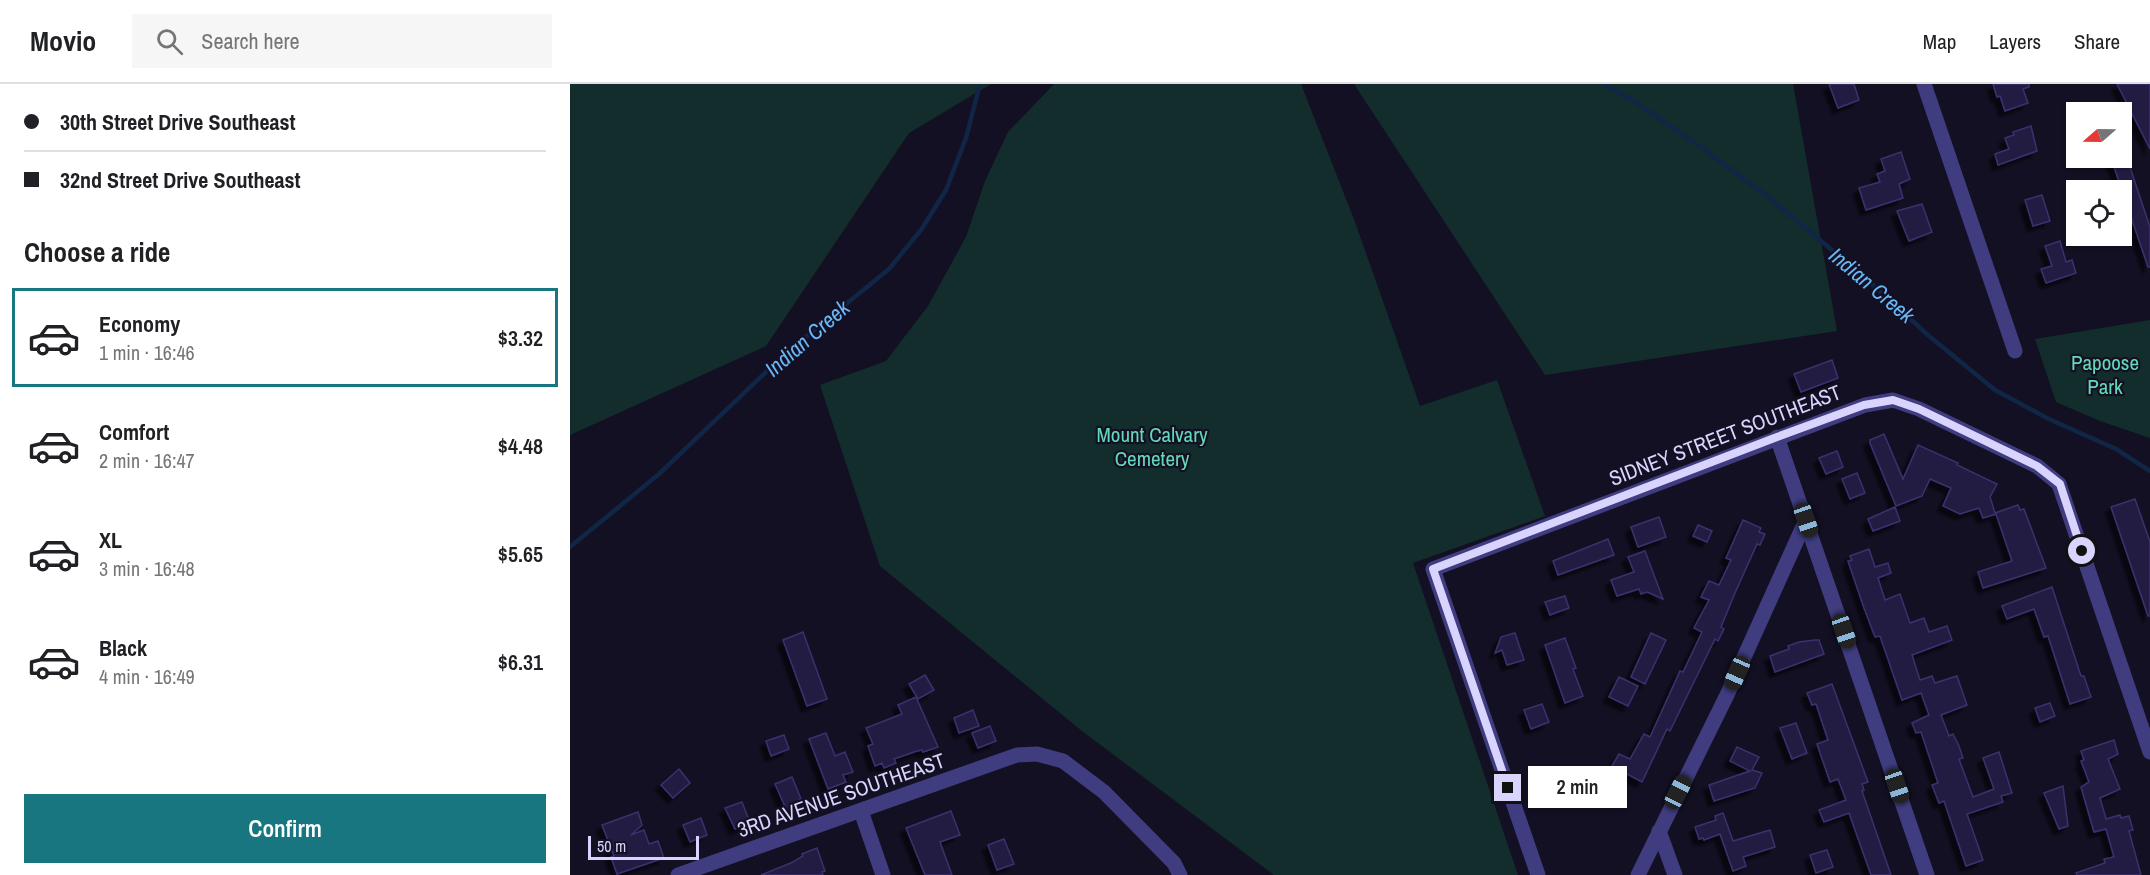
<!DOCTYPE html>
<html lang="en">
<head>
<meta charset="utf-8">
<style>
	body { margin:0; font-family:"Archivo Narrow",sans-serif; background:#f6f6f6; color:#202124; height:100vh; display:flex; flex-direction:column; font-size:22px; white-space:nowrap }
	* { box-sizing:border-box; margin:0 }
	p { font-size:20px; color:#757577 }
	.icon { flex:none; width:33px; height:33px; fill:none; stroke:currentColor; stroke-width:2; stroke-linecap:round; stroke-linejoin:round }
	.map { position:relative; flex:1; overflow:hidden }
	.drawer { display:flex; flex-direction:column; background:#fff; width:570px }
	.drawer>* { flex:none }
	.banner { display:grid; align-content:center; height:132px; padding:0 24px; background:#fff }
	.needle { width:39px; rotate:250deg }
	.controls { position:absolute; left:1496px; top:18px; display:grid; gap:12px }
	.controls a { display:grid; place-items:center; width:66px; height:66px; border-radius:0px; background:#fff; box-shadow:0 2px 4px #0004; font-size:30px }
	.scale { position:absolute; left:18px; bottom:15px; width:111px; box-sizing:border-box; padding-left:6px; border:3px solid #d8d4fd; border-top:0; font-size:16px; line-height:21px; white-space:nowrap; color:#d8d4fd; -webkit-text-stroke:4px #131023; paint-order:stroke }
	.end { position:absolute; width:27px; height:27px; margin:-14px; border:8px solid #d8d4fd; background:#111; box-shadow:0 0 0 3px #111 }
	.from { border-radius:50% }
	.bubble { position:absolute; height:42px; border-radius:0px; background:#fff; box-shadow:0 2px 4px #0004; font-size:20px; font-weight:600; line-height:42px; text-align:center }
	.car { position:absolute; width:18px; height:36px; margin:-18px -9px; border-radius:8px; box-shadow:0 0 4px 2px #0007; background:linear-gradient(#222 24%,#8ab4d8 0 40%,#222 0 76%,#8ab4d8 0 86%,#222 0) }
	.banner b { display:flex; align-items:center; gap:21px; height:57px; font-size:22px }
	.banner b+b { border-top:2px solid #e0e0e0 }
	.banner i { width:15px; height:15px; background:#202124 }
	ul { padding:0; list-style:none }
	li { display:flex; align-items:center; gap:18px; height:99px; margin:0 12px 9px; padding:0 12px; border:3px solid transparent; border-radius:0px }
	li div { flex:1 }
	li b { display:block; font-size:22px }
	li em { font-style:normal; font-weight:600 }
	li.active { border-color:#177680 }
	li>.icon { width:54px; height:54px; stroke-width:1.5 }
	h2 { padding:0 24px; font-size:27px; line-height:72px }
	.primary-button { display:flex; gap:12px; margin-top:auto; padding:12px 24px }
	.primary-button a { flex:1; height:69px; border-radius:0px; background:#177680; color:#fff; font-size:24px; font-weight:600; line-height:69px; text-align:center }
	header { display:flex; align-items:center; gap:36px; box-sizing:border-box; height:84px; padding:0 30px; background:#fff; border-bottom:2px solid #e0e0e0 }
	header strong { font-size:28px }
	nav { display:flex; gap:33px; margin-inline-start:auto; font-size:21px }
	.search { width:420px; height:54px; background:#f6f6f6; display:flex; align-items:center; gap:15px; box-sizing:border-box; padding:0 21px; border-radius:0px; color:#757577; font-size:22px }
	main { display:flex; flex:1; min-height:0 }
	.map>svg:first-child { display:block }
</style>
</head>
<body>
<header>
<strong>Movio</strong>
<div class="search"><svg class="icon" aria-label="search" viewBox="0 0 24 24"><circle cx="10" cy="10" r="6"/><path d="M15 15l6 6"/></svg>Search here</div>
<nav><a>Map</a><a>Layers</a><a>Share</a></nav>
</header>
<main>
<section class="drawer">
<div class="banner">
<b><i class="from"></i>30th Street Drive Southeast</b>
<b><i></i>32nd Street Drive Southeast</b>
</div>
<h2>Choose a ride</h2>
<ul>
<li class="active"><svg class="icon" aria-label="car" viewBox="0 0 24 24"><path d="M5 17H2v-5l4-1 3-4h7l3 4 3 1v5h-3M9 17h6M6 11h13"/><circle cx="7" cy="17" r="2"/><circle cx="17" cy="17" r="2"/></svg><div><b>Economy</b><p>1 min · 16:46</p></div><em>$3.32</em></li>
<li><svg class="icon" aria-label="car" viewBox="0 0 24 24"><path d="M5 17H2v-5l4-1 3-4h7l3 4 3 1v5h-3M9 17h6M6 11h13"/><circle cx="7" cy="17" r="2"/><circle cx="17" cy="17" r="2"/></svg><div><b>Comfort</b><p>2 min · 16:47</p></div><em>$4.48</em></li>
<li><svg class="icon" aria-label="car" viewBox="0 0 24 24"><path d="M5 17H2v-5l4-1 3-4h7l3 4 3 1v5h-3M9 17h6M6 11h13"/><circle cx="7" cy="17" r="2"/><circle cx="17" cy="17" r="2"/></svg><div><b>XL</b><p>3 min · 16:48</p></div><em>$5.65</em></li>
<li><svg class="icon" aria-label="car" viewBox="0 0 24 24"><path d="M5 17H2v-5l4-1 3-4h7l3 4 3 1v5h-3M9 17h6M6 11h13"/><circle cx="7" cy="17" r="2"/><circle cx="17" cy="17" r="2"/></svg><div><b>Black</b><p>4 min · 16:49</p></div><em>$6.31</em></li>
</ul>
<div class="primary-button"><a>Confirm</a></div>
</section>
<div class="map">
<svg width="1580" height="791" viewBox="0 0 1580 791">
	<defs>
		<filter id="shadow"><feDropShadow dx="-5.5" dy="5.5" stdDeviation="1.5" flood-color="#0009"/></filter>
	</defs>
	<rect width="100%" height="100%" fill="#131023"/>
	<!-- green -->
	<g fill="#132d2c">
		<polygon points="0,0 421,0 339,49 196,262 0,351"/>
		<polygon points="484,0 731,0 785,138 850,322 927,296 975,432 843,479 948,791 704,791 512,647 310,482 250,301 316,277 358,222 396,153 415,97 438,48"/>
		<polygon points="784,0 1223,0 1267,247 975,291"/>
		<polygon points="1580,236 1580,354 1530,337 1486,318 1465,255"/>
	</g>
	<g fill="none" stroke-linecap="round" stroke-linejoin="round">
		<!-- stream -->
		<g stroke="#112646" stroke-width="4.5">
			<polyline points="1034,0 1062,16 1128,61 1197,112 1292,191 1359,252 1425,306 1479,335 1546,365 1580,387"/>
			<polyline points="0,463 89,390 216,269 319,185 351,146 376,106 396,54 410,0"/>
		</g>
	</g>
	<!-- building -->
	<g fill="#241d43" stroke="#3b306e" stroke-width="1.5" filter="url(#shadow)">
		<polygon points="1259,0 1284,0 1289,16 1268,24"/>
		<polygon points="1423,0 1459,0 1459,3 1453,5 1458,19 1435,27 1430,12 1427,13"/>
		<polygon points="1547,0 1580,0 1580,65"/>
		<polygon points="1461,42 1467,67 1428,81 1425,70 1439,65 1435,54 1444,51 1443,48"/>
		<polygon points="1331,68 1340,95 1329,100 1333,114 1296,126 1289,104 1310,98 1307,90 1315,87 1311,75"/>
		<polygon points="1541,74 1557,74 1580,143 1580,183 1578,183"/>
		<polygon points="1472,111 1480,137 1463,142 1455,116"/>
		<polygon points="1352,120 1362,148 1339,157 1327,127"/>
		<polygon points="1490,157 1496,178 1502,176 1506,189 1476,199 1471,185 1482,182 1475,162"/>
		<polygon points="1262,276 1268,294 1231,308 1224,290"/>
		<polygon points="1314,350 1333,395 1348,361 1388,379 1387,381 1427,400 1420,413 1425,429 1448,421 1450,426 1454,425 1476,484 1413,504 1408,488 1442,477 1426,430 1413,434 1409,424 1390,430 1373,422 1381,404 1360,395 1352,412 1326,422 1300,359 1300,356"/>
		<polygon points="1267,367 1273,383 1256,390 1249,374"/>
		<polygon points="1287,389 1295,409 1280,415 1272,395"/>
		<polygon points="1565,415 1580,458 1580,532 1578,532 1541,423"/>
		<polygon points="1325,423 1330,437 1303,447 1298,435"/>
		<polygon points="1089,433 1096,453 1068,463 1061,443"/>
		<polygon points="1173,436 1191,444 1189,448 1195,450 1190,461 1187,460 1165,509 1151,543 1154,545 1148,557 1145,555 1100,647 1097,645 1072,698 1042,682 1049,670 1060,675 1074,650 1080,653 1110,587 1113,588 1132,548 1124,544 1139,516 1131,513 1139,497 1149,501 1161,476 1156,474"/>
		<polygon points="1128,441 1142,447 1137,458 1123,452"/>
		<polygon points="1038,455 1044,471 988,491 983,477"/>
		<polygon points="1299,465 1305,483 1318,479 1321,489 1308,494 1315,516 1330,510 1340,539 1354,534 1359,548 1377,542 1382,556 1342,571 1350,596 1362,592 1365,599 1387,592 1397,621 1371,631 1379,652 1383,650 1389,662 1393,674 1389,675 1403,713 1424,705 1413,674 1429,668 1442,709 1431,712 1433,718 1397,730 1413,776 1396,782 1374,717 1369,719 1362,701 1368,699 1351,648 1346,649 1342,639 1359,631 1351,609 1332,616 1310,552 1305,553 1294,524 1278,477 1282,476 1280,472"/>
		<polygon points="1075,467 1093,515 1077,508 1071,510 1069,505 1047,512 1041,496 1064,488 1058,473"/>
		<polygon points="1482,503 1511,592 1514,592 1521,613 1500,620 1478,552 1474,553 1464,525 1437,535 1432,522"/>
		<polygon points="995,512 999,524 980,531 975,518"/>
		<polygon points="233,548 257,615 237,622 213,556"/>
		<polygon points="945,549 954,576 937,581 932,566 925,569 931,553"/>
		<polygon points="1081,549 1096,556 1075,600 1061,593"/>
		<polygon points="995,554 1006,584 1003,585 1013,612 995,619 975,561"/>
		<polygon points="1245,556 1249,556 1254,570 1205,588 1200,572 1219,565 1218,562 1229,558"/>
		<polygon points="355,591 364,606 348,615 339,600"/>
		<polygon points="1049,593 1068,602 1058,622 1039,613"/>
		<polygon points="1262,600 1298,698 1292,700 1294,706 1292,707 1321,791 1301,791 1279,729 1254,738 1249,726 1276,716 1268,695 1260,698 1247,660 1258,656 1246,620 1242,621 1237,609"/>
		<polygon points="346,613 368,663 353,668 352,666 347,667 324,675 326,679 314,684 312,679 305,682 298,662 303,660 296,644 332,630 328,621"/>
		<polygon points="1480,619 1485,632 1470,638 1465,624"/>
		<polygon points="972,620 979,638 961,645 954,626"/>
		<polygon points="403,626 409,642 389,649 384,634"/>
		<polygon points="1226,639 1237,669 1222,675 1210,644"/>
		<polygon points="420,642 426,657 408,664 402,649"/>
		<polygon points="256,649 265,672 275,668 283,688 273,691 276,698 258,705 239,655"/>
		<polygon points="214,651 219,665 201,672 196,657"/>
		<polygon points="1544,656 1548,670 1538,675 1550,705 1530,714 1536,735 1550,731 1551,734 1559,732 1563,746 1559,747 1571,791 1507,791 1506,789 1535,779 1534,775 1544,773 1536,745 1524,748 1511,703 1519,698 1511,677 1514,676 1511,667"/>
		<polygon points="1167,663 1189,673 1182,686 1192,689 1185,704 1144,717 1139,701 1180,687 1160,677"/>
		<polygon points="109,685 120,699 103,714 91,701"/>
		<polygon points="222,693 231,715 229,716 231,722 217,727 205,700"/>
		<polygon points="1493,702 1498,742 1489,745 1474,709"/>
		<polygon points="172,718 179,736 176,737 178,740 165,745 155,724"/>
		<polygon points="381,727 390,751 370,758 382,791 355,791 336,744"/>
		<polygon points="68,728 72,741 61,751 74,746 79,760 88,757 94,774 47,790 41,773 44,772 32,741"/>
		<polygon points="1153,729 1163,757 1200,746 1205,763 1173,773 1176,782 1163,787 1150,750 1134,756 1133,754 1129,755 1125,743 1146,736 1145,732"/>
		<polygon points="131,734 137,751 120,758 113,741"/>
		<polygon points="434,755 444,780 427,786 418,761"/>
		<polygon points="247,764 255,787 252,788 253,791 191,791 223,778 233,772 232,770"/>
		<polygon points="1257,766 1263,783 1246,789 1240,771"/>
	</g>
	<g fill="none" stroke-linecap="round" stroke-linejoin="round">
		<!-- minor -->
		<g stroke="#3f3d80" stroke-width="15">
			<polyline points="1354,0 1445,267"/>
			<polyline points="1207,353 1357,791"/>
			<polyline points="291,727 313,791"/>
			<polyline points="1089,747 1105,791"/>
			<polyline points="108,791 447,671 467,670 493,677 534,708 604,779 610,791"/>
			<polyline points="968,791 863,485 1295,321 1323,316 1349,325 1467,382 1489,400 1580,668"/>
			<polyline points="1068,791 1157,611 1236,436"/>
		</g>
	</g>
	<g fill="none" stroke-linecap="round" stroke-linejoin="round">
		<!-- route -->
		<polyline stroke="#d8d4fd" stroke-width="8" points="938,704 863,485 1207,353 1294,321 1323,316 1349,325 1467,382 1490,400 1512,467"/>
	</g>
	<g text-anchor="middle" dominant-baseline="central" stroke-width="4.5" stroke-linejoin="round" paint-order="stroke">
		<!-- park labels -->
		<g font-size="21" fill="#64d9ba" stroke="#131023">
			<text x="1535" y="278">Papoose<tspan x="1535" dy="24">Park</tspan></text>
			<text x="582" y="350">Mount Calvary<tspan x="582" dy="24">Cemetery</tspan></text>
		</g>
		<!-- street labels -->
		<g font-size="21" fill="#d8d4fd" stroke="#131023">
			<text transform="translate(1155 351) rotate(-21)">SIDNEY STREET SOUTHEAST</text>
			<text transform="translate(271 711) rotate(-19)">3RD AVENUE SOUTHEAST</text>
		</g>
		<!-- water labels -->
		<g font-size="22" font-style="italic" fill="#68b7f7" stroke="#131023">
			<text transform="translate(1302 201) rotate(40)">Indian Creek</text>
			<text transform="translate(237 254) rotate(-41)">Indian Creek</text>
		</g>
	</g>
</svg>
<div class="controls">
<a><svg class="needle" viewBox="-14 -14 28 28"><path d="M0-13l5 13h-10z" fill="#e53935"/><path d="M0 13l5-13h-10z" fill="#757577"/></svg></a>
<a><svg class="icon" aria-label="locate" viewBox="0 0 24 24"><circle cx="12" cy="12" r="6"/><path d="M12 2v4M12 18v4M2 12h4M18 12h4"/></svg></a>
</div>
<div class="scale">50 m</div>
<i class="end from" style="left:1512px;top:467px"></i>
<i class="end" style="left:938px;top:704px"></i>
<div class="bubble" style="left:958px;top:682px;width:99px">2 min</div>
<i class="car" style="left:1236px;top:436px;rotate:161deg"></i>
<i class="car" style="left:1274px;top:547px;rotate:161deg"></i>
<i class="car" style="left:1167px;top:589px;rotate:204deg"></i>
<i class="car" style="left:1327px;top:702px;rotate:161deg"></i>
<i class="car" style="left:1108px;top:708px;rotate:27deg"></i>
</div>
</main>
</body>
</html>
